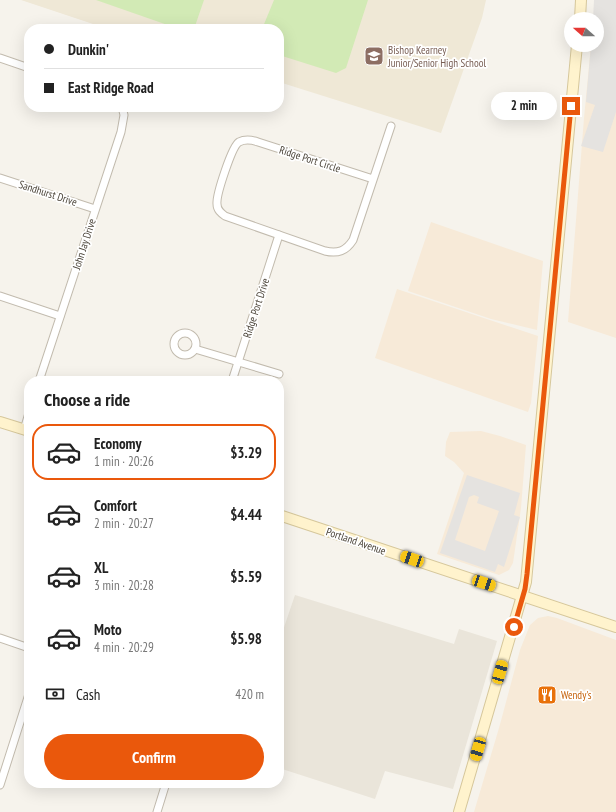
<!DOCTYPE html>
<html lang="en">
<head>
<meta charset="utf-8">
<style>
	body { margin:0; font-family:"PT Sans Narrow",sans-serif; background:#f6f6f6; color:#222; height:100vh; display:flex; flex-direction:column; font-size:15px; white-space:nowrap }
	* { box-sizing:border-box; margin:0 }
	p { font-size:13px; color:#767676 }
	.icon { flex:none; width:22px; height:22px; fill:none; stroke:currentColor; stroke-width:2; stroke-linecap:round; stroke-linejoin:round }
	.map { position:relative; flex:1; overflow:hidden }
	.drawer { position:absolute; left:24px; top:376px; width:260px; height:412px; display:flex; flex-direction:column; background:#fff; border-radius:16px; box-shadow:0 4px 16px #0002 }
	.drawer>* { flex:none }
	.top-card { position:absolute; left:24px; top:24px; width:260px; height:88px; border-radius:16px; box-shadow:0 4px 16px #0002; display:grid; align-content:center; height:88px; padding:0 20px; background:#fff }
	.needle { width:26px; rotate:291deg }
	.tools { position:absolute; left:564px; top:12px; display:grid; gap:8px }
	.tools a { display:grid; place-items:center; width:40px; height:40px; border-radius:50%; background:#fff; box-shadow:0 4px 16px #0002; font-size:20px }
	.end { position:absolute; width:18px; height:18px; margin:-9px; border:5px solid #ea580c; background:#fff; box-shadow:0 0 0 2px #fff }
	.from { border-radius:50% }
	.bubble { position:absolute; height:28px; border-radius:14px; background:#fff; box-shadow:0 4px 16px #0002; font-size:13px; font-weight:800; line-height:28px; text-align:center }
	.car { position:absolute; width:12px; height:24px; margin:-12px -6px; border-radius:5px; box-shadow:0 0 3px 1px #0007; background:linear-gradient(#f5c518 24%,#345 0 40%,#f5c518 0 76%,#345 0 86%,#f5c518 0) }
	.top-card b { display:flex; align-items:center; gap:14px; height:38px; font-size:15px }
	.top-card b+b { border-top:1px solid #e0e0e0 }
	.top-card i { width:10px; height:10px; background:#222 }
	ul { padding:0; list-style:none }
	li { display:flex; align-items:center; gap:12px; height:56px; margin:0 8px 6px; padding:0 12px; border:2px solid transparent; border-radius:16px }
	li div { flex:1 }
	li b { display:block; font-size:15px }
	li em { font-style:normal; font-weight:800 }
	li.current { border-color:#ea580c }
	li>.icon { width:36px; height:36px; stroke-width:1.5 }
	h2 { padding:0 20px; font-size:18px; line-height:48px }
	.pay { display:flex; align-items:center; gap:10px; height:44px; padding:0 20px; font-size:15px }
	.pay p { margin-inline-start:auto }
	.action { display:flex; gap:8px; margin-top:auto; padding:8px 20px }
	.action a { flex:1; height:46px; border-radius:24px; background:#ea580c; color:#fff; font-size:16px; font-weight:800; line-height:46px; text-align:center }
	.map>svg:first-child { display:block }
</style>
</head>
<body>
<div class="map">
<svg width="616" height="812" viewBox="0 0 616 812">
	<rect width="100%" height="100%" fill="#f6f3ec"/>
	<!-- residential -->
	<polygon fill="#eae5da" points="295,595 454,644 459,629 497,641 453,789 385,771 375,799 279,768 279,642"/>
	<!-- commercial -->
	<g fill="#f7ead8">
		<polygon points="616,0 616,338 568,322 584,118 591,45 597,45 597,19"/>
		<polygon points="431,222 543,261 537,330 491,319 408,291"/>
		<polygon points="397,289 538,336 531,403 528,412 375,358"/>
		<polygon points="481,431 500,436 526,445 521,508 513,563 509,570 499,575 437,554 464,473 454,462 445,456 446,442 450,432"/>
		<polygon points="548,616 557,618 616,640 616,812 474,812 499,728 520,650 530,625 538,618"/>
	</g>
	<!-- education -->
	<polygon fill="#efe8d6" points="21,0 486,0 482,18 441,133 279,82 279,29 108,29"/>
	<!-- green -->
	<g fill="#d2eab5">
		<polygon points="96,0 204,0 194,29 179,29"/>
		<polygon points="274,0 368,0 346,68 336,73 279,55 279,29 262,29"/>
	</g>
	<!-- parking -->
	<g fill="#e5e3e0" fill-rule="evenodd">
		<polygon points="594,0 616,0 616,112 603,152 581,146 595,105 586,102 591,45 597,45 597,19 593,19"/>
		<path d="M467 475 520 493 514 515 520 517 504 567 498 564 495 572 440 553ZM474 495 479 497 477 503 499 511 485 551 455 540 469 497Z"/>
	</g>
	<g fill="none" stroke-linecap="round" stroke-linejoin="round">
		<defs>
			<g id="street">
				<polyline points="0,58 29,68"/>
				<polyline points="0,178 95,209"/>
				<path d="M373 179 258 142C252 140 245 139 239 142 232 146 216 195 217 204 217 210 221 213 225 216L325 251C338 254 346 251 353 240L391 126"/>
				<polyline points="0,296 60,316"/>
				<circle cx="185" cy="344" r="11"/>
				<polyline points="195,349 279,374"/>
				<polyline points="39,381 121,132 124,115 122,107"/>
				<polyline points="232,381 279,235"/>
				<polyline points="24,430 29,413"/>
				<polyline points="0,638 29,648"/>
				<polyline points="0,785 29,694"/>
				<polyline points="157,812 166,783"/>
			</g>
			<g id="secondary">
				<polyline points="580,19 581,0"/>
				<polyline points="0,422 29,431"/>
				<polyline points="279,515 616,627"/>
				<polyline points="459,812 526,582 577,45"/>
			</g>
		</defs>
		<!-- street casing -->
		<use href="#street" stroke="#c2bbae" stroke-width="9"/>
		<!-- secondary casing -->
		<use href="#secondary" stroke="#d6c79b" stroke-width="12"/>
		<!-- street -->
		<use href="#street" stroke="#fff" stroke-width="7"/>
		<!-- secondary -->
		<use href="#secondary" stroke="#fff3cd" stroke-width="10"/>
	</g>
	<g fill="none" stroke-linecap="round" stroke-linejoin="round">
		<!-- route -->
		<polyline stroke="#ea580c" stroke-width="5" points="514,627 525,589 527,574 571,106"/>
	</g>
	<!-- icons -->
	<defs>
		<symbol id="school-square" viewBox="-11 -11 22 22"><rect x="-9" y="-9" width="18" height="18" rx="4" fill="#8d6e63" stroke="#fff"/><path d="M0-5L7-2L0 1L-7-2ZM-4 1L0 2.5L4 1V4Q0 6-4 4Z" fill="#fff"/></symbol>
		<symbol id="restaurant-square" viewBox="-11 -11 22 22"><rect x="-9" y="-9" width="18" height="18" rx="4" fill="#e8710a" stroke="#fff"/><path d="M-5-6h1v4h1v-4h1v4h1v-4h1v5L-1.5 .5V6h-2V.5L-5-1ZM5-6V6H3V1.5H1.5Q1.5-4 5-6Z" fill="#fff"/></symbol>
	</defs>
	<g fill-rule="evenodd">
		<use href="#school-square" x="363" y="45" width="22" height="22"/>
		<use href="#restaurant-square" x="536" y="684" width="22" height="22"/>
	</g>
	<g text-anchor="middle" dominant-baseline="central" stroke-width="3.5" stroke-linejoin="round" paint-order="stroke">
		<!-- education labels -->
		<g font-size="11" fill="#785e54" stroke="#fff" text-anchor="start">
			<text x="388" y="50">Bishop Kearney<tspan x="388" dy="13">Junior/Senior High School</tspan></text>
		</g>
		<!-- street labels -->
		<g font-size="11" fill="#4b4439" stroke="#fff">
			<text transform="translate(310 159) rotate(18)">Ridge Port Circle</text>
			<text transform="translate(48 193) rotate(18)">Sandhurst Drive</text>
			<text transform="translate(84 244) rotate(-72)">John Jay Drive</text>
			<text transform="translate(256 308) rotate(-72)">Ridge Port Drive</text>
			<text transform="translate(356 541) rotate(19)">Portland Avenue</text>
		</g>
		<!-- food labels -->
		<g font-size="11" fill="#c56008" stroke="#fff" text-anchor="start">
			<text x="561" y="695">Wendy's</text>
		</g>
	</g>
</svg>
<div class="tools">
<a><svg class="needle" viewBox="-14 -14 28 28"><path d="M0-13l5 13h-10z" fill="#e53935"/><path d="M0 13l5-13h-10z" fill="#767676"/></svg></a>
</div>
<i class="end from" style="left:514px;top:627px"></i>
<i class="end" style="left:571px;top:106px"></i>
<div class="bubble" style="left:491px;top:92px;width:66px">2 min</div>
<i class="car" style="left:412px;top:559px;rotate:289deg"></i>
<i class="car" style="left:484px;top:583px;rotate:108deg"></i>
<i class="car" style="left:500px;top:672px;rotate:16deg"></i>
<i class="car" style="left:478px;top:749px;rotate:196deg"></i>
<div class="top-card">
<b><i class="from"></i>Dunkin'</b>
<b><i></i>East Ridge Road</b>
</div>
<section class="drawer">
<h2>Choose a ride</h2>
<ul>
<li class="current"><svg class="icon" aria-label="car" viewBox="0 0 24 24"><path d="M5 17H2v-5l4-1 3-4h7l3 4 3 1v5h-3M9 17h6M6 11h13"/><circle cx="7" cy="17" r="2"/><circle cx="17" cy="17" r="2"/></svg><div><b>Economy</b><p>1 min · 20:26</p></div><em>$3.29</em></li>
<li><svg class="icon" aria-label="car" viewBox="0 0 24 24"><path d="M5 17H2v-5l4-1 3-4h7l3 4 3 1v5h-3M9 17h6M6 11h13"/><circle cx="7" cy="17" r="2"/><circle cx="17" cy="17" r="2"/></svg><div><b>Comfort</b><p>2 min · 20:27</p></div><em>$4.44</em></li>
<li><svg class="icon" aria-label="car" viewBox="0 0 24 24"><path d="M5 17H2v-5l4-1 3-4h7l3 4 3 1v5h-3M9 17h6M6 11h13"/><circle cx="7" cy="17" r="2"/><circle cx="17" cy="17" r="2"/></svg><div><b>XL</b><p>3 min · 20:28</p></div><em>$5.59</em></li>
<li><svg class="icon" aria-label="car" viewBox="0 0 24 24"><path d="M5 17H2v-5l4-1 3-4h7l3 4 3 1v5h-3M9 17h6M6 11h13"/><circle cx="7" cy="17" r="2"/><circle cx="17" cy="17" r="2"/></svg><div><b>Moto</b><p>4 min · 20:29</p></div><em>$5.98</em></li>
</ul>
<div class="pay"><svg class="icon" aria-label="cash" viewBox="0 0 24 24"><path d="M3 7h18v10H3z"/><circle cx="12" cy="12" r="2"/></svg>Cash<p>420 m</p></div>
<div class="action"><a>Confirm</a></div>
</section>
</div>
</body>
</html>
